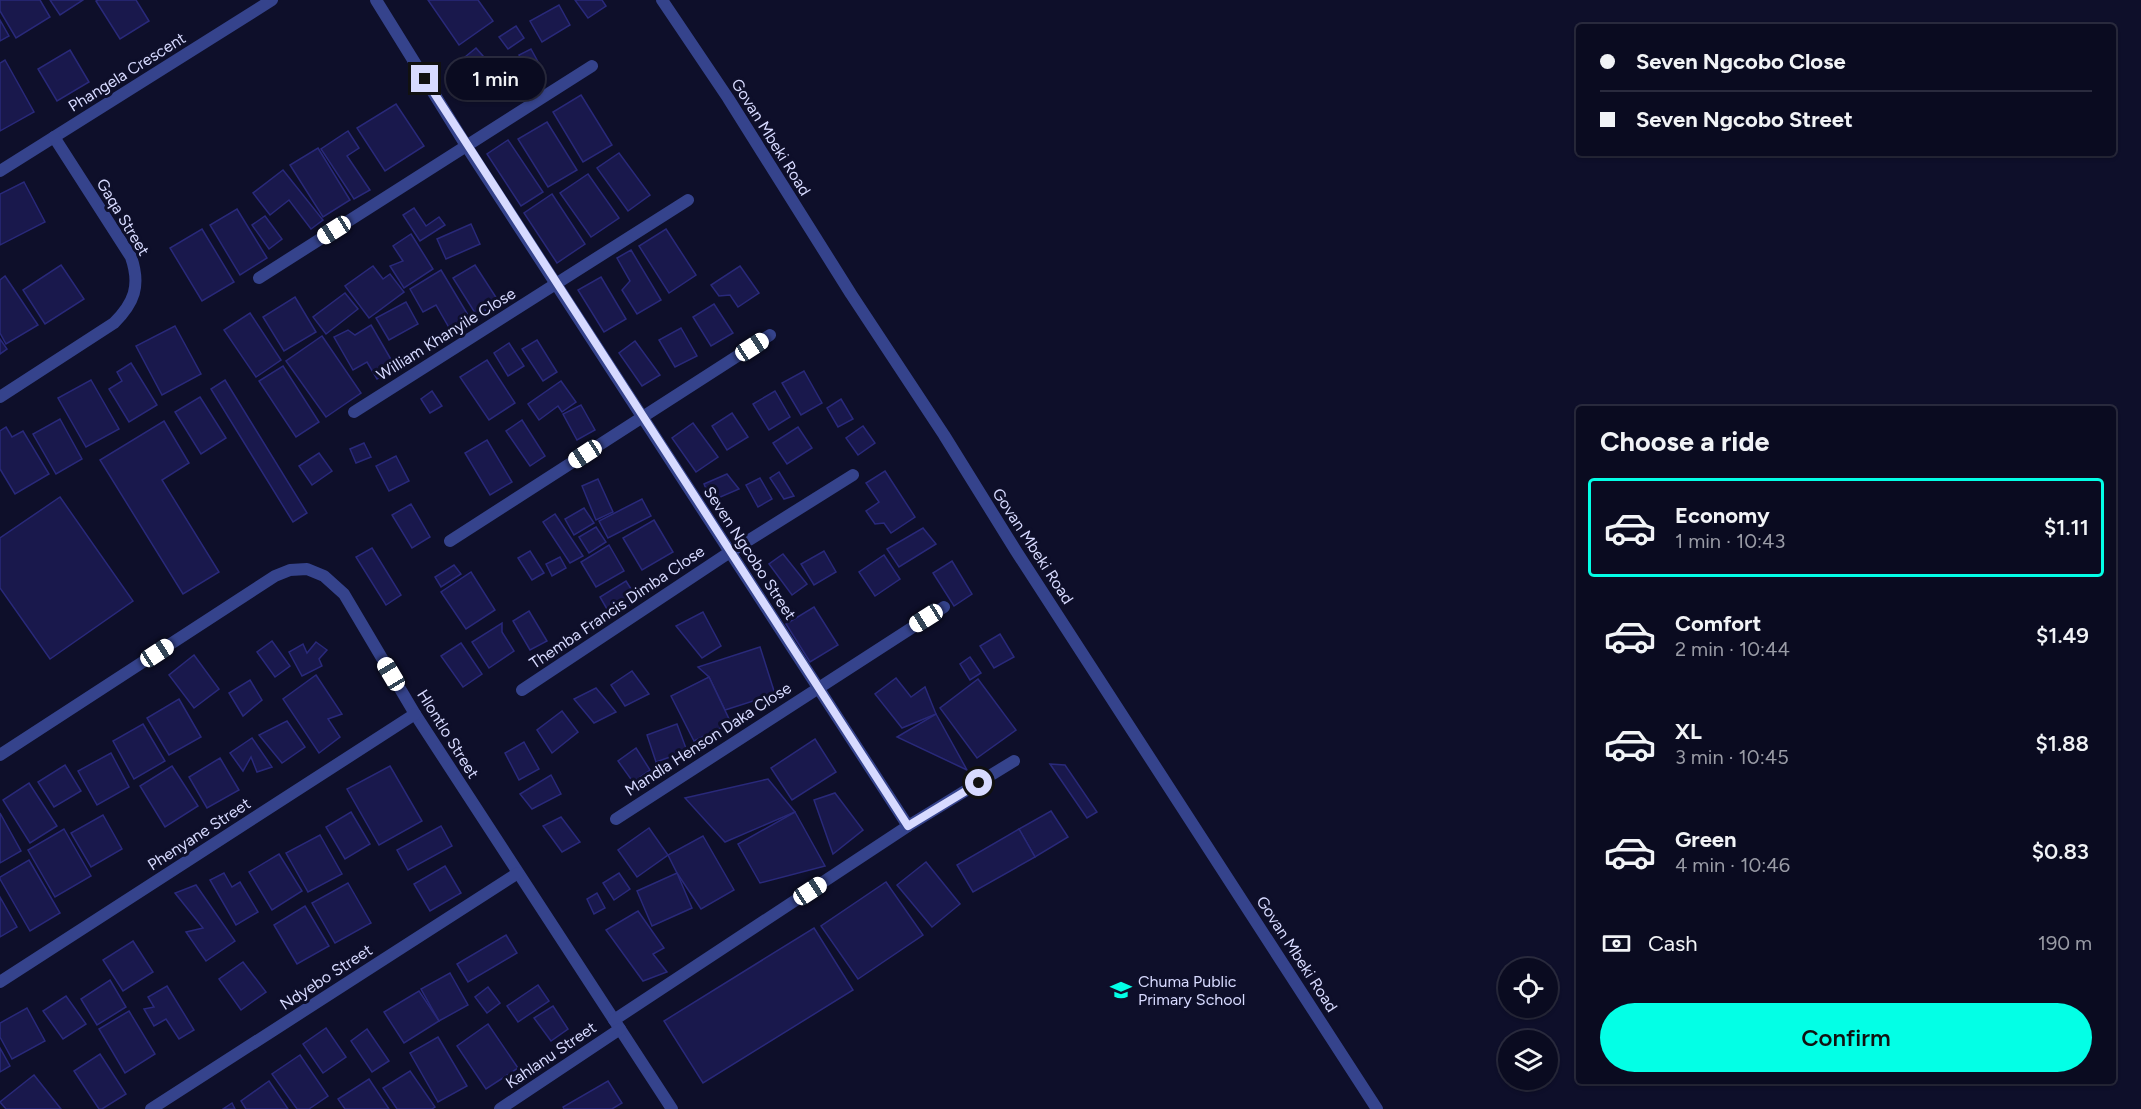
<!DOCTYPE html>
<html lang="en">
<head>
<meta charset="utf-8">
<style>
	body { margin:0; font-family:Figtree,sans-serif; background:#131429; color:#f1f3f6; height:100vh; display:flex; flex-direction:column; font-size:22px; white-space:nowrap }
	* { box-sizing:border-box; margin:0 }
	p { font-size:20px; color:#999ba5 }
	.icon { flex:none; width:33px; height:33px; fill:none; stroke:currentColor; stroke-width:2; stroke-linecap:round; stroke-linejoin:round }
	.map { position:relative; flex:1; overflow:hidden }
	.drawer { position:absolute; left:1576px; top:406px; width:540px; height:678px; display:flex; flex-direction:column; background:#0a0b20; border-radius:6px; box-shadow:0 2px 4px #0004,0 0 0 2px #2a2b3e }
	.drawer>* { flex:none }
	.guide { position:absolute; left:1576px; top:24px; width:540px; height:132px; border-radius:6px; box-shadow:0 2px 4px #0004,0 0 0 2px #2a2b3e; display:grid; align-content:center; height:132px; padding:0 24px; background:#0a0b20 }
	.fabs { position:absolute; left:1498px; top:958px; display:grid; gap:12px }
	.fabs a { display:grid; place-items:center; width:60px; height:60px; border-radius:50%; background:#0a0b20; box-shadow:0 2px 4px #0004,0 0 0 2px #2a2b3e; font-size:30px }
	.end { position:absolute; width:27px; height:27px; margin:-14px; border:8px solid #d7daff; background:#111; box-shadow:0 0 0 3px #111 }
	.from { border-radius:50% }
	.bubble { position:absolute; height:42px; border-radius:21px; background:#0a0b20; box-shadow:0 2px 4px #0004,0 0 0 2px #2a2b3e; font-size:20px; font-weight:600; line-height:42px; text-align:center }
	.car { position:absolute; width:18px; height:36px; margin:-18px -9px; border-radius:8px; box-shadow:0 0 4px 2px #0007; background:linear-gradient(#fff 24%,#345 0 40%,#fff 0 76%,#345 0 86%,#fff 0) }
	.guide b { display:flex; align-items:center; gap:21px; height:57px; font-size:22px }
	.guide b+b { border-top:2px solid #2a2b3e }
	.guide i { width:15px; height:15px; background:#f1f3f6 }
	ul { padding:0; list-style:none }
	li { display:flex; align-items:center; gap:18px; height:99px; margin:0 12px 9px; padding:0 12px; border:3px solid transparent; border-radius:6px }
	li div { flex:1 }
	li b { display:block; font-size:22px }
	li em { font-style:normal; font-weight:600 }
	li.on { border-color:#03ffe6 }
	li>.icon { width:54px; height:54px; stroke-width:1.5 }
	h2 { padding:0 24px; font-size:27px; line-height:72px }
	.pay { display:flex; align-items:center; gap:15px; height:66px; padding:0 24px; font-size:22px }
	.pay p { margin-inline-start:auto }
	.button { display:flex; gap:12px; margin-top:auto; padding:12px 24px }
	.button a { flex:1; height:69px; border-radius:36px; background:#03ffe6; color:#111; font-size:24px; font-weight:600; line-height:69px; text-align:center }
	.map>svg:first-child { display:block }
</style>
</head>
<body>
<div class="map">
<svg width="2141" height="1109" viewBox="0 0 2141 1109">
	<rect width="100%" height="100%" fill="#0e0f2a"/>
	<!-- building -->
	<g fill="#19184c" stroke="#29297a" stroke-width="1.5">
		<polygon points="0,0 40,0 50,17 16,38 0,11"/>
		<polygon points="50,0 83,0 60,15"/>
		<polygon points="98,0 136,0 149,21 120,39 96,1"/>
		<polygon points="428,0 478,0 493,21 459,45"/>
		<polygon points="575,0 602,0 606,6 588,18"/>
		<polygon points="559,5 570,25 542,42 530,21"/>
		<polygon points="0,20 9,36 0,41"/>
		<polygon points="516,26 524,38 508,49 499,37"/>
		<polygon points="476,48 483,56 467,69 474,78 463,87 449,70"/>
		<polygon points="531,49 543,71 530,77 519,55"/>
		<polygon points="70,50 89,82 57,101 38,69"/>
		<polygon points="5,60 34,112 0,131 0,63"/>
		<polygon points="581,95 612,145 583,162 553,112"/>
		<polygon points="396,104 424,146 385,171 357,128"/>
		<polygon points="547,122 577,170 548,187 518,139"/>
		<polygon points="348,131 359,148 347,156 370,190 354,199 321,149"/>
		<polygon points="508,140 543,192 521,206 487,154"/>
		<polygon points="318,148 350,200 323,217 290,165"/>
		<polygon points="619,153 650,195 628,211 597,168"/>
		<polygon points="283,170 323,220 311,229 289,200 270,215 253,193"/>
		<polygon points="588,174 619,218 591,237 560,193"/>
		<polygon points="24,182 45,222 0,245 0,194"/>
		<polygon points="552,194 585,244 557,263 524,213"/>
		<polygon points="414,208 426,226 439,217 445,225 420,241 403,215"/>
		<polygon points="237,209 267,258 240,275 210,225"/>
		<polygon points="265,216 282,239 269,249 252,225"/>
		<polygon points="471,224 480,244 446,259 437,239"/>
		<polygon points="202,229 234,282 202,301 170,248"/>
		<polygon points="666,229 696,275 669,293 639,246"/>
		<polygon points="411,234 433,269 404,288 390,266 403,261 393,246"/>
		<polygon points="631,250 661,300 637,314 622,290 630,281 617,258"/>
		<polygon points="61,265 84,299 45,324 23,290"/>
		<polygon points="475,265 499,302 477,316 453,278"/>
		<polygon points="373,266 383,279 390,274 404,292 369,318 345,286"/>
		<polygon points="740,266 759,293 738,307 730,295 719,296 711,285"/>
		<polygon points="441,270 471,320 451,331 436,305 423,312 410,289"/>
		<polygon points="5,276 38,325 6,344 0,333 0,280"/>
		<polygon points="601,277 626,319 604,332 578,290"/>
		<polygon points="345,293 358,309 326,334 313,317"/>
		<polygon points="295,297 316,332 284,351 263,317"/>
		<polygon points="406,302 418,324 389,340 376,318"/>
		<polygon points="714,304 733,333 711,346 693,317"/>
		<polygon points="250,313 281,360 256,377 224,330"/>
		<polygon points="371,325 396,368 377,379 367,362 353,370 334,337 348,330 355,335"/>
		<polygon points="175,326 201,374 162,395 136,346"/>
		<polygon points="681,328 697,356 675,367 659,340"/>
		<polygon points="322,336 361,393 326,417 286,361"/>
		<polygon points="0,339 7,349 0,354"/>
		<polygon points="537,340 557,372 543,381 522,349"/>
		<polygon points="635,341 660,375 642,386 619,353"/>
		<polygon points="509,343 524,366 508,376 494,353"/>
		<polygon points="487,360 515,403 489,420 460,377"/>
		<polygon points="131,363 157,405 129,422 109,389 122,381 117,372"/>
		<polygon points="283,366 319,422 296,437 259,381"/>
		<polygon points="804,371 822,403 801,415 782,383"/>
		<polygon points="91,380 119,429 86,447 58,398"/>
		<polygon points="225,380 307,513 293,522 211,389"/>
		<polygon points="561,381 576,402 562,412 558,406 539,420 528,404"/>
		<polygon points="432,391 442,406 430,413 421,399"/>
		<polygon points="775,391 790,417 769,430 753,404"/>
		<polygon points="200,397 226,438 201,454 175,412"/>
		<polygon points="841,399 853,419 838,427 827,408"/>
		<polygon points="581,405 595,430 577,440 563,414"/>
		<polygon points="732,413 748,437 727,450 712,426"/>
		<polygon points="60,419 82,459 56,474 33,434"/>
		<polygon points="522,420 545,456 530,466 506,431"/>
		<polygon points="164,421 189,463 162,480 219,572 183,594 100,460"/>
		<polygon points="693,423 718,457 696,472 672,438"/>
		<polygon points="863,426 875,443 858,455 846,438"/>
		<polygon points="6,427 12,437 23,431 49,474 15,494 0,469 0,431"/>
		<polygon points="798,427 812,448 787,464 773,443"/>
		<polygon points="487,440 512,482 490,495 465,453"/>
		<polygon points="364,443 371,457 356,463 350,449"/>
		<polygon points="319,453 332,471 312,485 299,466"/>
		<polygon points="396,456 409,481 389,491 376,466"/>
		<polygon points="885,471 915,517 891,533 884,523 875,524 866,511 879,502 866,483"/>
		<polygon points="779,472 794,496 784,499 770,478"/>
		<polygon points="727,474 739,489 711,501 704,484"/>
		<polygon points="760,478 772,499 758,507 746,485"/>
		<polygon points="598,479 613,512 596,520 582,486"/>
		<polygon points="60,497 133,601 50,659 0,588 0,538"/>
		<polygon points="642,499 651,516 608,538 599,521"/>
		<polygon points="411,504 430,537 412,548 392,515"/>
		<polygon points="584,508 594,523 574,535 565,519"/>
		<polygon points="555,514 583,556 570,563 543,522"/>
		<polygon points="654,520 673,552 642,570 623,538"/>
		<polygon points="596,527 606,542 589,553 579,537"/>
		<polygon points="923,528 936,544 899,567 887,549"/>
		<polygon points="609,545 624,571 596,587 581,562"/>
		<polygon points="372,548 401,595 386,605 356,557"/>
		<polygon points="530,551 544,573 532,580 518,558"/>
		<polygon points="824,551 836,572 814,585 801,564"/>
		<polygon points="783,554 807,584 792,595 769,564"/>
		<polygon points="884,555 900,579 875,596 859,572"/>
		<polygon points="560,557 566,568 552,576 546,564"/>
		<polygon points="952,561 972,594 954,606 933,573"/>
		<polygon points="454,565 461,574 441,587 435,577"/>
		<polygon points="471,572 495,610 466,629 441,592"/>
		<polygon points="626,581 638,600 611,616 600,597"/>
		<polygon points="814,607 838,645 810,662 786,624"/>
		<polygon points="529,611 547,641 530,650 513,621"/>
		<polygon points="703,612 721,646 702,658 676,626"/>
		<polygon points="502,623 502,632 514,651 489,668 472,642"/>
		<polygon points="1000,634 1014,657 994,668 980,646"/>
		<polygon points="272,641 290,666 275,677 257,652"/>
		<polygon points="316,642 327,650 319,659 322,666 302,676 289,652 303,644 307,653"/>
		<polygon points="461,643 482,674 463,687 441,656"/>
		<polygon points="760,647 775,694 725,710 709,677 698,667"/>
		<polygon points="194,655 219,689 194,708 169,675"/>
		<polygon points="970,657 981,673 970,680 960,664"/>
		<polygon points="632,671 649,694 625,706 611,685"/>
		<polygon points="316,675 342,714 328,719 340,737 319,753 283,699"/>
		<polygon points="709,677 731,723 694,741 671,696"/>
		<polygon points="896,678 911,697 925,687 936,714 902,728 875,694"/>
		<polygon points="978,679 1016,730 977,758 940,708"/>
		<polygon points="250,680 262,700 243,716 229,693"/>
		<polygon points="596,688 616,712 594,723 574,699"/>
		<polygon points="179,699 201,737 169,755 147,718"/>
		<polygon points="562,711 578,732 552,753 537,730"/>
		<polygon points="936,714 967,770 897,737"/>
		<polygon points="287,721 305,747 282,763 259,735"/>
		<polygon points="143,724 165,761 134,779 113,741"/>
		<polygon points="677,724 687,751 656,762 647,735"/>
		<polygon points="252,738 272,767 257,772 251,757 243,771 230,753"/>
		<polygon points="815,739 836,772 792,800 771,768"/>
		<polygon points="524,742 539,769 519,780 505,753"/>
		<polygon points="636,748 650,770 633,782 618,761"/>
		<polygon points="111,753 129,787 97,805 78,771"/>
		<polygon points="220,758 239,790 207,808 189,777"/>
		<polygon points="1050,764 1065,765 1097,812 1087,818"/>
		<polygon points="65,765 81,791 54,807 38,782"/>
		<polygon points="172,766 198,806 165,827 140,786"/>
		<polygon points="390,766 422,821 379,845 347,789"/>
		<polygon points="551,775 561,794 532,809 520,794"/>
		<polygon points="768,779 795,812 725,842 685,798"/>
		<polygon points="29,783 57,826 30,843 3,800"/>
		<polygon points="835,793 863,830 833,854 814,800"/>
		<polygon points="1051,811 1068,837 1035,857 1019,829"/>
		<polygon points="351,812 370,844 345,859 326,827"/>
		<polygon points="795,812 825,866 760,883 738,844"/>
		<polygon points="0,813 21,851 0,863"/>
		<polygon points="103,815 122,849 91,867 71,833"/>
		<polygon points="561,817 580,842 562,852 543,826"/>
		<polygon points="441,826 452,846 408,870 397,850"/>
		<polygon points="649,828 668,855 637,877 618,850"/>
		<polygon points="64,829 91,876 55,897 28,850"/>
		<polygon points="1019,829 1035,857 973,892 957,865"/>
		<polygon points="320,835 342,874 308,892 286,853"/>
		<polygon points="703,836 734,890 701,909 677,873 668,855"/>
		<polygon points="279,854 302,891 272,910 249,872"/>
		<polygon points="29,860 60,913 30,931 0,879 0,877"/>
		<polygon points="926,862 960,904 932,927 897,885"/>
		<polygon points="445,866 461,893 430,911 414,884"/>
		<polygon points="224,873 232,887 240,882 258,912 236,925 210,880"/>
		<polygon points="619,873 630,889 614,900 603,883"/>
		<polygon points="677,873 692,908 652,926 637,891"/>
		<polygon points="886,882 923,935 858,979 821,926"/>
		<polygon points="348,883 371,923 335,943 312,903"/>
		<polygon points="196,885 235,941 206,961 186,932 203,928 175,893"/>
		<polygon points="597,893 605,908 594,914 587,899"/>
		<polygon points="0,897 17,927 0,937"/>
		<polygon points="305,906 329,946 297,964 274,925"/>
		<polygon points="638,911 664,948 653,954 667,972 643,981 606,930"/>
		<polygon points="814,928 853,990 703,1083 664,1021"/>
		<polygon points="506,935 517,953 468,982 457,964"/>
		<polygon points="133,941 153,972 123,991 103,960"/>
		<polygon points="243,962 266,992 241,1010 219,979"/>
		<polygon points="450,973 468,1005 439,1021 421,989"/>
		<polygon points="110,980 126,1007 97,1025 81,999"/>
		<polygon points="538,985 549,1001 518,1022 507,1006"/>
		<polygon points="167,986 194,1030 179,1039 166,1019 154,1026 144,1009 154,1007 148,997"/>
		<polygon points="488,987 500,1003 487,1013 475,997"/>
		<polygon points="419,991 439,1021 404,1043 384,1012"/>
		<polygon points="66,996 86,1024 63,1039 43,1011"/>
		<polygon points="553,1006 568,1029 551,1041 534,1018"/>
		<polygon points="27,1008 45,1041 12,1059 0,1037 0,1023"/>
		<polygon points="129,1011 155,1054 125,1073 99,1029"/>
		<polygon points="488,1024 518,1068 486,1089 457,1046"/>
		<polygon points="326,1028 346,1057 323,1073 303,1044"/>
		<polygon points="367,1029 389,1061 372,1072 351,1041"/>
		<polygon points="438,1037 467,1086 438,1102 410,1053"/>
		<polygon points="0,1048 10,1066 0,1072"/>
		<polygon points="100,1054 126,1094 102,1109 99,1109 74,1071"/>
		<polygon points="300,1055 328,1096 309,1109 297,1109 272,1074"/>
		<polygon points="410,1071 435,1107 432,1109 397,1109 383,1088"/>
		<polygon points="34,1075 61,1109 6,1109 0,1102"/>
		<polygon points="369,1079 389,1109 345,1109 338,1099"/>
		<polygon points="269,1081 288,1109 246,1109 241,1101"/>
		<polygon points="608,1081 622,1103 612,1109 564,1109 563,1107"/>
		<polygon points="232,1103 235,1109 223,1109"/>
	</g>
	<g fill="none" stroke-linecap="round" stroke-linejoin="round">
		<!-- street -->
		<g stroke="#35438c" stroke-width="12">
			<polyline points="376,0 467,147 908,826"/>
			<polyline points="662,0 728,98 851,294 944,435 1016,551 1377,1109"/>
			<polyline points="0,171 272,0"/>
			<polyline points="259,278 592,66"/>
			<path d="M0 397 114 323C134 303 141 286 131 257L54 137"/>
			<polyline points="354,412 688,200"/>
			<polyline points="450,541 770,335"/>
			<polyline points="522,690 730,552 853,475"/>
			<polyline points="0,755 275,576 290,570 307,569 324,576 344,594 415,714 672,1109"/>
			<polyline points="616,819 944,607"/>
			<polyline points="0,982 415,714"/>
			<polyline points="614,1020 908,826 1014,761"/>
			<polyline points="151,1109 518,873"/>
			<polyline points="500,1109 620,1029"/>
		</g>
	</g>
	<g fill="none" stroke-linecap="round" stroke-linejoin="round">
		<!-- route -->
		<polyline stroke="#d7daff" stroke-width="8" points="425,79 908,826 979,783"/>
	</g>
	<!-- icons -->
	<defs>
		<symbol id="school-bare" viewBox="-9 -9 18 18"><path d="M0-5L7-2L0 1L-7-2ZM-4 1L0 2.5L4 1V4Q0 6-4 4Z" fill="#03ffe6" stroke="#0e0f2a" stroke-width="2.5" paint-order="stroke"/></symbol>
	</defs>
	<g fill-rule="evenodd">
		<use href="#school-bare" x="1106" y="975" width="30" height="30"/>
	</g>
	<g text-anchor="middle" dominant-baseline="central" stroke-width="6" stroke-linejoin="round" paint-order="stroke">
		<!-- street labels -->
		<g font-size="16" fill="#d7daff" stroke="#0e0f2a">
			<text transform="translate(127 72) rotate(-32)">Phangela Crescent</text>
			<text transform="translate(771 137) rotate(58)">Govan Mbeki Road</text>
			<text transform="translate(123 217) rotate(59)">Gaqa Street</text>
			<text transform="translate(446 334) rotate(-32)">William Khanyile Close</text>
			<text transform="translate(1033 546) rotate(57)">Govan Mbeki Road</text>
			<text transform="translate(750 553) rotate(57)">Seven Ngcobo Street</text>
			<text transform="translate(617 607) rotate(-34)">Themba Francis Dimba Close</text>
			<text transform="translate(448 734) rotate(58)">Hlontlo Street</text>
			<text transform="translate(708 739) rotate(-33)">Mandla Henson Daka Close</text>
			<text transform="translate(199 834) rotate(-33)">Phenyane Street</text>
			<text transform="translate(1297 954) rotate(57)">Govan Mbeki Road</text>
			<text transform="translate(326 977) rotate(-33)">Ndyebo Street</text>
			<text transform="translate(551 1055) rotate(-34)">Kahlanu Street</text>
		</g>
		<!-- poi labels -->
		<g font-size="16" fill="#d7daff" stroke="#0e0f2a" text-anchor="start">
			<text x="1138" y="981">Chuma Public<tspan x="1138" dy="18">Primary School</tspan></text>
		</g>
	</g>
</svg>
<div class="fabs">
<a><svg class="icon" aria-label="locate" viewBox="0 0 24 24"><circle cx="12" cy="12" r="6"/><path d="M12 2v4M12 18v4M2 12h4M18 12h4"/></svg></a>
<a><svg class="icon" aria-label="layers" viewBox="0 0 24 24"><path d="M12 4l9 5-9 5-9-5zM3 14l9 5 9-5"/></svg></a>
</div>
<i class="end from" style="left:979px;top:783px"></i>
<i class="end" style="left:425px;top:79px"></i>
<div class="bubble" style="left:446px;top:58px;width:99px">1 min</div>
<i class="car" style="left:334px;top:230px;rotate:238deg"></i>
<i class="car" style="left:752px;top:347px;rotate:57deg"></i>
<i class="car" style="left:585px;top:454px;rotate:237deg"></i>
<i class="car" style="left:926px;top:618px;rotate:238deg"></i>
<i class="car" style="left:157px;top:653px;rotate:57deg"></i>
<i class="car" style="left:391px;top:674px;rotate:329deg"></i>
<i class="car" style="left:810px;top:891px;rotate:57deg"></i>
<div class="guide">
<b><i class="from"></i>Seven Ngcobo Close</b>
<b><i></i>Seven Ngcobo Street</b>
</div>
<section class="drawer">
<h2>Choose a ride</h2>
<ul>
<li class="on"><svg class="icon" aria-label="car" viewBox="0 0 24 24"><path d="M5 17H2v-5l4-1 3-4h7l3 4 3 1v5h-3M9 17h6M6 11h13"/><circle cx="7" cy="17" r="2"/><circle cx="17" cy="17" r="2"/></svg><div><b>Economy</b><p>1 min · 10:43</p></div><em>$1.11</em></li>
<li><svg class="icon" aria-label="car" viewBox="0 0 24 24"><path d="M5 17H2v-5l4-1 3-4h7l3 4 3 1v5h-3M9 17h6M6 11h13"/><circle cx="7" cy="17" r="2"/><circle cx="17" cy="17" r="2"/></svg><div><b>Comfort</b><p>2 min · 10:44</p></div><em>$1.49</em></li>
<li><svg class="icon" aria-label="car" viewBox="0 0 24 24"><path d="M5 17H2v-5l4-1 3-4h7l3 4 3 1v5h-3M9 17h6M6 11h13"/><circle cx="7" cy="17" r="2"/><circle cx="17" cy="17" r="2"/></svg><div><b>XL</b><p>3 min · 10:45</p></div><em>$1.88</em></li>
<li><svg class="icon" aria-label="car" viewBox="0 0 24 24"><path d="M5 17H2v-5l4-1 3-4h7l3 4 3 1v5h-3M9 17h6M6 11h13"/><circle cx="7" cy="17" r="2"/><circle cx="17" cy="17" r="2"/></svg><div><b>Green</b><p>4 min · 10:46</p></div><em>$0.83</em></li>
</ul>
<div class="pay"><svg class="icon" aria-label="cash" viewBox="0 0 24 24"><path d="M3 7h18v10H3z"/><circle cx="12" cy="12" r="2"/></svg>Cash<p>190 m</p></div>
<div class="button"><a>Confirm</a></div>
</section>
</div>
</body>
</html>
